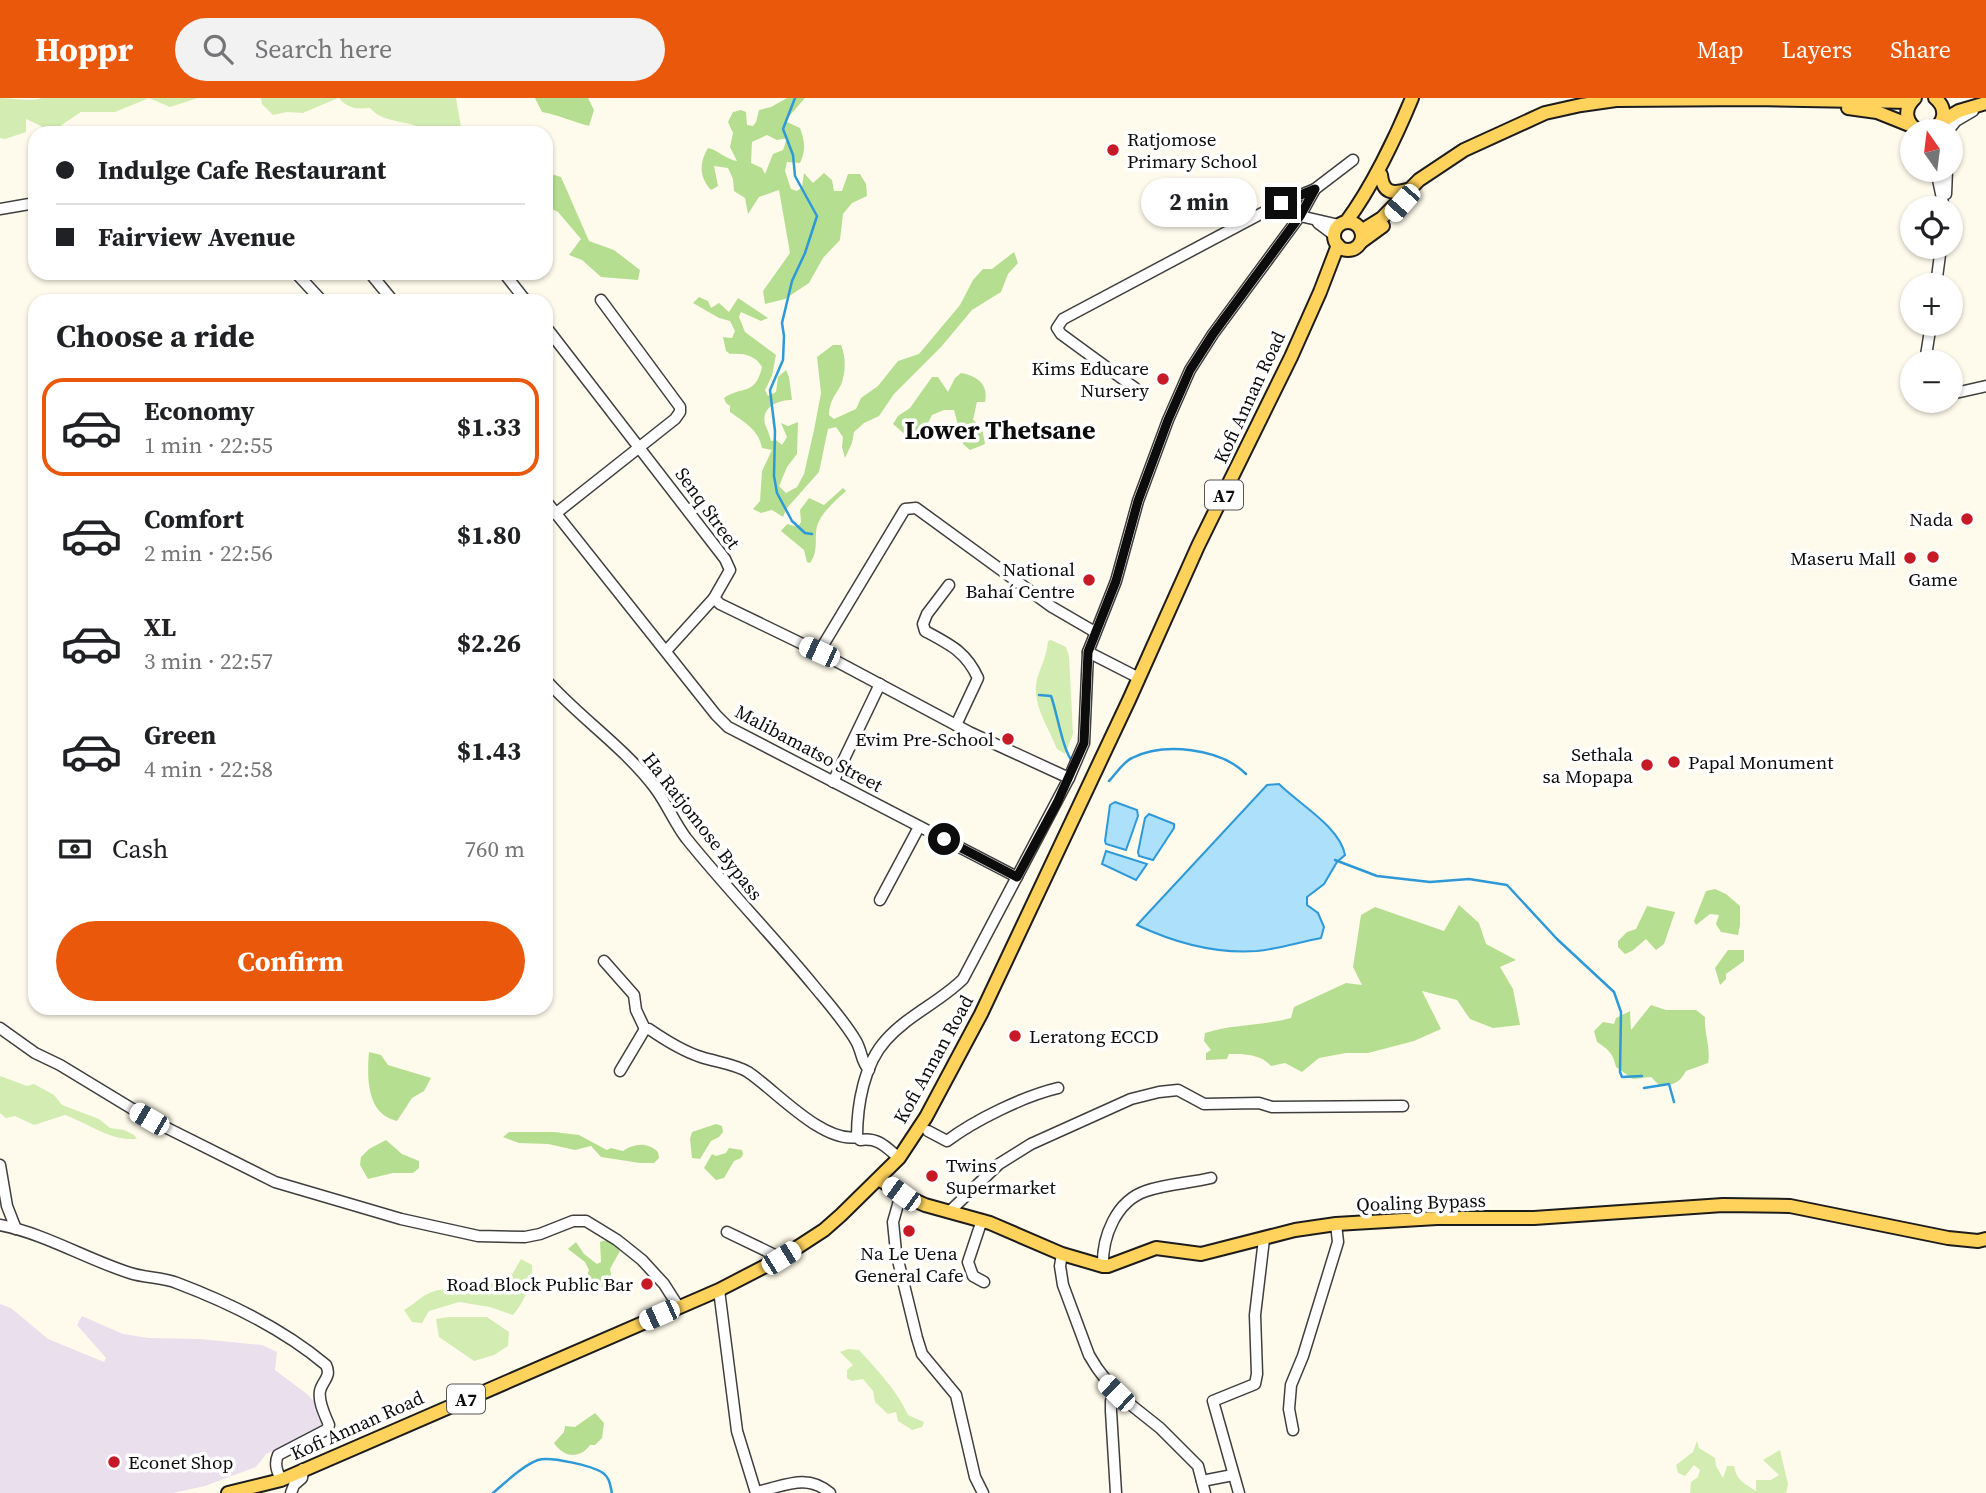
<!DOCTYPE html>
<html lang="en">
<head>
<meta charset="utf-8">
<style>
	body { margin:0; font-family:"Source Serif 4",serif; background:#f2f2f2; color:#202124; height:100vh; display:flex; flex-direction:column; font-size:26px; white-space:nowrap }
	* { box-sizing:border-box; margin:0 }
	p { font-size:23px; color:#757577 }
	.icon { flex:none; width:38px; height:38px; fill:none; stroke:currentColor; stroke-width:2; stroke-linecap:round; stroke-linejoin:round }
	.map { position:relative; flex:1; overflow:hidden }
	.drawer { position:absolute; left:28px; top:196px; width:525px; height:721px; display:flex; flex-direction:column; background:#fff; border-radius:21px; box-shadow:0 2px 5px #0004 }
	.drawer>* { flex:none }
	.guide { position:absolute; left:28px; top:28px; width:525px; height:154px; border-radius:21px; box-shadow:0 2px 5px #0004; display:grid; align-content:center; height:154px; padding:0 28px; background:#fff }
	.needle { width:46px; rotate:346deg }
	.fabs { position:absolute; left:1900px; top:21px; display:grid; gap:14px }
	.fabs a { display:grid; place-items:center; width:63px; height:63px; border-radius:50%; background:#fff; box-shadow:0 2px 5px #0004; font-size:35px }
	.end { position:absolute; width:32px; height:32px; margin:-16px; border:9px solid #0c0c0c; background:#fff; box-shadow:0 0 0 4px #fff }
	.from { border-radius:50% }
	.bubble { position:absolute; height:49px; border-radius:24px; background:#fff; box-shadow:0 2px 5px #0004; font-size:23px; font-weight:700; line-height:49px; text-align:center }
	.car { position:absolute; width:21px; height:42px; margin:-21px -10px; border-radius:9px; box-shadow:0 0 5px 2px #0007; background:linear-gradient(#fff 24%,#345 0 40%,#fff 0 76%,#345 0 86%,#fff 0) }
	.guide b { display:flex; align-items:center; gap:24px; height:66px; font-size:26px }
	.guide b+b { border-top:2px solid #e0e0e0 }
	.guide i { width:18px; height:18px; background:#202124 }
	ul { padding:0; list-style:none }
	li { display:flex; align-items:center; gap:21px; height:98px; margin:0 14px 10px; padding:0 14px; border:4px solid transparent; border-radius:21px }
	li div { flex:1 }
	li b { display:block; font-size:26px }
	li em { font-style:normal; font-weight:700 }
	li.current { border-color:#ea580c }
	li>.icon { width:63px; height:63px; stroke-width:1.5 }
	h2 { padding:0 28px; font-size:32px; line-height:84px }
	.pay { display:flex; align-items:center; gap:18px; height:77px; padding:0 28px; font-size:26px }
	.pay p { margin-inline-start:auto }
	.primary-button { display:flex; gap:14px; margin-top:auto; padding:14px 28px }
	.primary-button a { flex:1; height:80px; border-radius:42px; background:#ea580c; color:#fff; font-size:28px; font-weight:700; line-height:80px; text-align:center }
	header { display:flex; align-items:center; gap:42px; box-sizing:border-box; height:98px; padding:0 35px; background:#ea580c; color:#fff }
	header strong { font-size:33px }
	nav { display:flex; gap:38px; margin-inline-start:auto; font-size:24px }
	.search { width:490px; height:63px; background:#f2f2f2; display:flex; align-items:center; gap:18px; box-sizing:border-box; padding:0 24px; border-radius:38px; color:#757577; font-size:26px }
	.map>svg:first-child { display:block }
</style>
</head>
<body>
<header>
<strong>Hoppr</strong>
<div class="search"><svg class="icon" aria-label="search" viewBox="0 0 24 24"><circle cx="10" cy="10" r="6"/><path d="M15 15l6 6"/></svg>Search here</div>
<nav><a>Map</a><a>Layers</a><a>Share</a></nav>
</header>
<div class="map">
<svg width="1986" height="1395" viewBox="0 0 1986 1395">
	<rect width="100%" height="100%" fill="#fffbec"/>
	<!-- industrial -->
	<polygon fill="#eadfec" points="0,1206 11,1210 48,1241 104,1264 106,1260 77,1227 82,1218 123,1236 149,1240 200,1241 262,1247 277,1254 275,1272 307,1296 321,1311 327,1325 321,1333 266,1356 256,1369 205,1388 173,1395 0,1395"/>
	<!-- green -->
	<g fill="#d2ecb2">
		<path d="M0 0C14 0 30 4 42 0H198L170 9 149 0 115 14H81L51 34 44 33 41 28 26 21V34L5 41 0 40Z"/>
		<polygon points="261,0 338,0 303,15 287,14 273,17 262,6"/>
		<path d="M339 0H456L462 35H429C411 20 386 28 370 10 357 11 348 11 339 0Z"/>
		<path d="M1051 542 1066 549 1069 558 1073 636 1065 656 1057 651C1049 630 1031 605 1037 581 1041 568 1047 557 1048 543Z"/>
		<path d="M0 978 27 988 34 986 54 997 62 1007 99 1021 110 1030 124 1032 134 1037 137 1041C109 1043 90 1026 65 1017L34 1027 15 1018 6 1020 0 1015Z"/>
		<path d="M521 1161 532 1167C533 1183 524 1205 513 1217L490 1209 459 1204 429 1213 422 1225 412 1224 404 1212C421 1202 424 1193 446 1191L447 1177C454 1178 457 1180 464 1183 477 1189 497 1185 510 1180Z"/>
		<polygon points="449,1219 487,1219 509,1234 508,1248 494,1257 474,1263 439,1239 436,1221"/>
		<path d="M848 1251 859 1252C878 1273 896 1291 908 1317L924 1324 922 1329 912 1332 898 1323 896 1314 888 1316 875 1304 873 1293 863 1281 852 1283 847 1280V1272L853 1267 840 1254Z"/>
		<path d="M1697 1343 1699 1350 1715 1360 1716 1368 1723 1380 1727 1368H1734C1736 1382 1745 1386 1756 1393V1382H1771L1779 1377 1763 1362 1780 1352 1788 1386 1786 1395H1690L1691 1384 1698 1379 1700 1372 1694 1367 1685 1378 1678 1375 1676 1367 1693 1354Z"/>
	</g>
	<!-- forest -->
	<g fill="#b6de90" fill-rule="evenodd">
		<path d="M535 0H588L594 12 589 28C573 24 559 17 542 14Z"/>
		<path d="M787 0H805L785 23 800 30C805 44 806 52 800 65L787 64 785 73 791 91 797 93 802 89 804 75 813 85 824 75 832 82 834 93H842L848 76H860L866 86 867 98 852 105 843 116 840 142 823 160 809 185 785 201 765 206 763 193 790 155 779 92 759 99 748 116 745 100 734 93 733 81 728 70 714 68 718 88 711 92C699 79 699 65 708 50 720 53 725 61 737 63L730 49 733 35 728 24 733 14 741 12 746 14 747 27 753 28 756 24 759 12 771 9ZM767 37 777 42 787 40 783 52 773 56 765 76 762 70 751 65 752 44Z"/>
		<polygon points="551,76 561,79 589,143 614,152 640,172 638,182 601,179 582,162 569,157 581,141 558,114 546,108 546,80"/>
		<path d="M1014 154 1018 165 1008 176 1001 194 972 212 941 249 894 296 879 318 864 325 854 334 852 345 845 360 842 349 843 339 836 329 828 331 819 374 787 410 783 419 772 412 761 415 753 411 760 403 762 373 772 352 762 350C759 332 744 324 730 314V308L726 305 724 300C742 287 755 299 762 269 755 257 743 255 730 256L726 253 723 239 732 240 735 233 730 223 719 220 693 205 699 199 708 203 711 210 719 205 729 214 738 200 768 220 761 223 741 214 739 219 745 234 776 257 772 278 765 292 768 298 776 294 778 279 786 272 789 279 792 302C778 302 761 309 765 326 767 332 770 337 771 343L776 342 782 347 787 339 781 325 788 328 798 324 797 356 787 369 779 388 786 395 797 389 804 376 814 332 821 295 817 259 833 247H841C845 257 846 269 843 280 841 293 830 297 829 317L834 321 856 311 861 300 878 288 898 263 919 256 960 207 973 182 983 171H992Z"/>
		<path d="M961 275C977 278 989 286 985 304H977L973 322 982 330 985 346 970 352 963 346 954 312H944L932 317 921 339 907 338 893 326 898 318 910 310 932 279H938L948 294 955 280Z"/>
		<path d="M843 390 846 393C836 402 821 415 817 428 814 441 819 453 810 465L807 464 804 452 781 433 787 426 798 429 801 424 800 412 809 400 824 407Z"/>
		<polygon points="1715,791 1726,796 1740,808 1740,827 1738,837 1721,834 1716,826 1719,817 1710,816 1696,827 1694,823 1706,793"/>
		<path d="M1459 807 1479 825 1486 846 1516 862 1500 869 1513 891 1520 927 1493 930 1470 921 1457 902 1422 893 1441 931 1414 943 1368 955H1346L1319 960 1302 974 1285 965 1271 968C1261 956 1244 956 1229 956L1227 961 1206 962V955L1211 952 1204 943 1205 935C1233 926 1262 928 1291 920L1294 909 1346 885 1362 887 1353 869 1361 817 1375 809 1444 833Z"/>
		<polygon points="1647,808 1675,814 1664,846 1656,852 1646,841 1632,853 1625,856 1618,849 1618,843 1627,834 1636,831"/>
		<polygon points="1728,852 1744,852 1744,863 1726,876 1726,881 1720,887 1715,870"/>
		<path d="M1651 907 1666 912H1696L1705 919C1704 935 1711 950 1708 965L1686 973C1679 986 1673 987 1659 987L1651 979 1633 981 1616 969C1613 955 1608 951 1597 944L1594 933 1603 924 1614 926 1616 920 1630 913 1631 932Z"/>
		<path d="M369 954 381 957 388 967 431 980 424 993 412 1000 397 1023C366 1016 367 979 369 954Z"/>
		<polygon points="716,1026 722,1028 723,1034 719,1039 711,1043 700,1061 692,1060 690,1041 692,1034"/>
		<path d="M509 1034H554L579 1037 607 1052 611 1050 623 1053C634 1045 648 1044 658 1054L659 1060 654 1065H640L601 1059 591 1048 575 1052 548 1046 519 1045 503 1039Z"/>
		<polygon points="386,1042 402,1056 419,1063 419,1070 413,1075 393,1075 368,1081 360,1067 361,1059 369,1051"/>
		<polygon points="729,1050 742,1052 743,1056 741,1060 734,1063 724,1080 716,1082 704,1070 712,1056 716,1058 726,1055"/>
		<polygon points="607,1142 615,1147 620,1153 610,1171 613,1186 606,1196 599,1192 591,1195 584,1189 589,1172 585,1164 568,1151 576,1144 584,1156 597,1166 601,1164 600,1144"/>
		<path d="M595 1315 604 1325 602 1340 595 1347H590C579 1362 563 1359 554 1345L564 1334 565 1328 575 1329Z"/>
	</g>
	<!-- water -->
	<g fill="#ace0fb" stroke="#2d99d8" stroke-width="2">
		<path d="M1279 686C1299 706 1340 729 1345 757L1337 764 1324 786 1307 799V807L1318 815 1324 829 1321 840C1300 844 1278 851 1257 853 1215 856 1175 845 1137 827L1267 687Z"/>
		<polygon points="1115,704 1137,712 1138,718 1126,752 1106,746 1105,743 1110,707"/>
		<polygon points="1149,716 1174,726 1174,730 1153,762 1139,758 1138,754 1145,720"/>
		<polygon points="1106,753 1147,766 1136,782 1102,766"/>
	</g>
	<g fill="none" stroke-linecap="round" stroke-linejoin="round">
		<!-- stream -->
		<g stroke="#2d99d8" stroke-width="2.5">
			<polyline points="795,0 783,31 793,57 795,78 817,118 805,155 792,183 782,225 784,238 783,262 770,292 775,333 774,378 777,395 792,423 805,435 812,436"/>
			<path d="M1039 597 1051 598C1057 614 1063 654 1073 664"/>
			<path d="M1109 683C1116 676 1123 664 1132 660 1164 644 1220 650 1246 676"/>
			<polyline points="1335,762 1377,778 1430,784 1469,781 1507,787 1557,841 1614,894 1621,914 1620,974 1622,979 1642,978"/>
			<polyline points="1644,990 1669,986 1674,1004"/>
			<path d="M493 1395C506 1384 522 1368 538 1362 550 1358 593 1368 603 1375 610 1380 610 1387 612 1395"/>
		</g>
		<defs>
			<g id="minor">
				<polyline points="1948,33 1956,23 1973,13"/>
				<polyline points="1936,72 1944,110"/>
				<polyline points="1946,96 1947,72"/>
				<polyline points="0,111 35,105"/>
				<polyline points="1300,118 1339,127"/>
				<polyline points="1318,125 1334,137"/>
				<polyline points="296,175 322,203"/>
				<polyline points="370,175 393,203"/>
				<polyline points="504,175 526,203"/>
				<polyline points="1936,187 1941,149"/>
				<polyline points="546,229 725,461 730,472 714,500 720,506 819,554 969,634 1069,680"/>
				<polyline points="1925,264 1931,226"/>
				<polyline points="1135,290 1061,236 1057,230 1063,221 1281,105 1315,91 1353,62"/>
				<polyline points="1951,296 1986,288"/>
				<polyline points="546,403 716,617 728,629 1017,779"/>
				<polyline points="555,416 675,321 680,314 680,309 601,202"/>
				<path d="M949 487 927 516 923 526 925 533C951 547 966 554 978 580L956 627"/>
				<polyline points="666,553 714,500"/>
				<polyline points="819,554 905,411 916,410 1052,509 1095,534"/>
				<polyline points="1088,554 1139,580"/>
				<path d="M546 582C580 620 624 649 655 690 667 706 674 724 686 740 727 791 773 838 814 888 828 905 845 924 856 943 862 953 861 964 869 972"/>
				<polyline points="833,684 880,586"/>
				<polyline points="880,802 919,729"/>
				<path d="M604 863 634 897 636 912 645 931H649C665 942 682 953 701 959 716 964 735 966 748 974 774 991 823 1046 857 1039L860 1042C878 1039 886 1049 899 1060"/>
				<polyline points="0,930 35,955 60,967 149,1021 275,1084 401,1121 478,1138 525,1139 540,1136 573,1123 586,1123 617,1142 642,1162 664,1186 678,1208"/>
				<polyline points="620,973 645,931"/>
				<path d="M928 1033 947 1043C975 1022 1024 998 1058 990"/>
				<path d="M857 1039C857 1007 864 966 886 942 908 917 940 904 963 881L1069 680 1084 645 1088 554 1116 483 1138 403 1168 322 1190 272 1213 236 1300 118 1315 91"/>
				<polyline points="0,1067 7,1108 16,1131"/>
				<polyline points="901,1096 893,1124 896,1154 917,1240 922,1256 956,1297 975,1379 983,1395"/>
				<polyline points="950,1113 999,1066 1031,1046 1131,1001 1159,994 1178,992 1204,1006 1259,1005 1272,1009 1403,1008"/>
				<polyline points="982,1122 968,1164 973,1178 984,1184"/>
				<path d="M0 1127C46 1136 86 1161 130 1175 145 1180 162 1179 177 1185 230 1205 283 1231 326 1267 332 1279 322 1283 320 1293 318 1304 325 1317 329 1327L326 1332 278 1357C274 1366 277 1373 281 1382"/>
				<polyline points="727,1134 781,1160"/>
				<polyline points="1062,1156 1060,1168 1063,1187 1089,1257 1097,1270 1116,1295 1160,1330 1198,1368 1205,1395"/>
				<path d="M1103 1168C1102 1139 1116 1103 1146 1093 1166 1086 1190 1085 1211 1080"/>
				<polyline points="719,1192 737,1333 756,1395"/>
				<polyline points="1293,1332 1289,1311 1291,1287 1303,1258 1338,1144 1336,1126"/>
				<polyline points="1202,1383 1233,1377"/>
				<path d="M756 1394C783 1389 806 1374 830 1395"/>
				<polyline points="291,1395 294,1387 302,1380 303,1371"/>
				<polyline points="1116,1395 1111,1313 1111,1303 1116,1295"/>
				<polyline points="1239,1395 1213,1303 1255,1286 1257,1276 1255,1217 1264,1141"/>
			</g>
			<g id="major">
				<path d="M1915 0C1903 11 1905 26 1920 33"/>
				<polyline points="1848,10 1877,14 1912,28"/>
				<polyline points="1942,23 1959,13 1986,5"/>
				<path d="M1930 33C1945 26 1948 11 1935 0"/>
				<path d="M1381 77C1383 95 1392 96 1407 92"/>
				<path d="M1346 124C1371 91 1396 39 1412 0"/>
				<circle cx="1348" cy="138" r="14"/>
				<polyline points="1361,133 1382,120 1419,82 1464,52 1545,15 1581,7 1616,2 1754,1 1911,4"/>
				<polyline points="1361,144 1383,128"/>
				<polyline points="879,1081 901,1096 925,1107 990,1125 1062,1156 1103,1168 1108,1168 1156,1150 1201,1156 1295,1132 1336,1126 1437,1120 1534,1120 1723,1107 1790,1108 1948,1140 1978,1143 1986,1141"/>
				<polyline points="228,1395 281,1382 719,1192 781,1160 824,1132 841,1117 899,1060 926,1019 981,916 1129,602 1198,448 1291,259 1320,194 1338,147"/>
			</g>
		</defs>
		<!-- minor casing -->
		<use href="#minor" stroke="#3f3f3f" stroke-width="13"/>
		<!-- major casing -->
		<use href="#major" stroke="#1d1d1d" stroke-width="16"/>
		<!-- minor -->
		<use href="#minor" stroke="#fff" stroke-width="10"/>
		<!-- major -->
		<use href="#major" stroke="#ffd25c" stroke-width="12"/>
	</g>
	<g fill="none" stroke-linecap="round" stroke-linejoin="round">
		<!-- route -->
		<polyline stroke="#0c0c0c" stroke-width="9" points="944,741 1017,779 1057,705 1084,645 1088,554 1116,483 1138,403 1168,322 1190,272 1213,236 1300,118 1315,91 1281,105"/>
	</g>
	<!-- markers -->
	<g fill="#c71a27" stroke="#fff" stroke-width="2.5">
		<circle cx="1113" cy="52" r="7"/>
		<circle cx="1163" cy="281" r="7"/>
		<circle cx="1967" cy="421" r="7"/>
		<circle cx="1933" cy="459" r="7"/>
		<circle cx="1910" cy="460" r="7"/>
		<circle cx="1089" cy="482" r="7"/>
		<circle cx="1008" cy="641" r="7"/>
		<circle cx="1674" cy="664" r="7"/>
		<circle cx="1647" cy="667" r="7"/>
		<circle cx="1015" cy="938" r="7"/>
		<circle cx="932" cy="1078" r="7"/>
		<circle cx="909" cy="1133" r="7"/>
		<circle cx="647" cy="1186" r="7"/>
		<circle cx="114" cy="1364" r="7"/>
	</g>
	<g text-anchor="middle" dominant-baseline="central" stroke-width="7" stroke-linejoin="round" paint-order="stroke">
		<!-- shield labels -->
		<g fill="#fff" stroke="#555" stroke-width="2">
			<rect x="1205" y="382.5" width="38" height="29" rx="5"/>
			<rect x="447" y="1286.5" width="38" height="29" rx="5"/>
		</g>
		<g font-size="18" font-weight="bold" fill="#0c0c0c">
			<text x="1224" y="397">A7</text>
			<text x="466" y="1301">A7</text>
		</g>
		<!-- poi labels -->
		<g font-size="19" fill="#0c0c0c" stroke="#fff" text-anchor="end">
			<text x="1127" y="41" text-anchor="start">Ratjomose<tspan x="1127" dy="22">Primary School</tspan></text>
			<text x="1149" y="270">Kims Educare<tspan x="1149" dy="22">Nursery</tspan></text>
			<text x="1953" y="421">Nada</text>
			<text x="1896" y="460">Maseru Mall</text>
			<text x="1075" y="471">National<tspan x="1075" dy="22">Bahaí Centre</tspan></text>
			<text x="1933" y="481" text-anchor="middle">Game</text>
			<text x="994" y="641">Evim Pre-School</text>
			<text x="1633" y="656">Sethala<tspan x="1633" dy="22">sa Mopapa</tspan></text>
			<text x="1688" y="664" text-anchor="start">Papal Monument</text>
			<text x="1029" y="938" text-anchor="start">Leratong ECCD</text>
			<text x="946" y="1067" text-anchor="start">Twins<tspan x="946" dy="22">Supermarket</tspan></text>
			<text x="909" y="1155" text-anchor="middle">Na Le Uena<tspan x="909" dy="22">General Cafe</tspan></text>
			<text x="633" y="1186">Road Block Public Bar</text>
			<text x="128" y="1364" text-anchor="start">Econet Shop</text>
		</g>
		<!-- street labels -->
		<g font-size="19" fill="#0c0c0c" stroke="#fff">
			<text transform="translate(1249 299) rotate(-65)">Kofi Annan Road</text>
			<text transform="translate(708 410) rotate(54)">Senq Street</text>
			<text transform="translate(809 650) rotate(28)">Malibamatso Street</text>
			<text transform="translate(703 728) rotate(52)">Ha Ratjomose Bypass</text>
			<text transform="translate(933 961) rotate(-61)">Kofi Annan Road</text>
			<text transform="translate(1421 1104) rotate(-2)">Qoaling Bypass</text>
			<text transform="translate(357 1327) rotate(-24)">Kofi Annan Road</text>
		</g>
		<!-- district labels -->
		<g font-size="26" font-weight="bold" fill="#0c0c0c" stroke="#fff">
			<text x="1000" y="332">Lower Thetsane</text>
		</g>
	</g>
</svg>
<div class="fabs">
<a><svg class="needle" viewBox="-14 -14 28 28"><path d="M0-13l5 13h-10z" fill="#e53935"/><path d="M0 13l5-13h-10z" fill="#757577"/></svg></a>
<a><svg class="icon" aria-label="locate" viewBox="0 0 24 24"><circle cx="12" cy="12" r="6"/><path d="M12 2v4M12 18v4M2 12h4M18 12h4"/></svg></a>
<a>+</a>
<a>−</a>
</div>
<i class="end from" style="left:944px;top:741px"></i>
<i class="end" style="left:1281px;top:105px"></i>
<div class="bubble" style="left:1141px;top:80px;width:116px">2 min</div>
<i class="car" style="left:1402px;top:105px;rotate:221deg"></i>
<i class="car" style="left:819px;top:554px;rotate:294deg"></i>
<i class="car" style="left:149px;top:1021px;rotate:300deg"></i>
<i class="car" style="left:901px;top:1096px;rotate:306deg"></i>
<i class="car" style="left:781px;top:1160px;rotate:58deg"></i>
<i class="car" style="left:659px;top:1217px;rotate:246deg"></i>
<i class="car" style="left:1116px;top:1295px;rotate:314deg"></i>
<div class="guide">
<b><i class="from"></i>Indulge Cafe Restaurant</b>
<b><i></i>Fairview Avenue</b>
</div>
<section class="drawer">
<h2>Choose a ride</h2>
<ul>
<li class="current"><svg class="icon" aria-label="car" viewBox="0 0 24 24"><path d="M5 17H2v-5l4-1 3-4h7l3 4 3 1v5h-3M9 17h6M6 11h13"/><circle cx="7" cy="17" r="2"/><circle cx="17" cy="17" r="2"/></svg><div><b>Economy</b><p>1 min · 22:55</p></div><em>$1.33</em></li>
<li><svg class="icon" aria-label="car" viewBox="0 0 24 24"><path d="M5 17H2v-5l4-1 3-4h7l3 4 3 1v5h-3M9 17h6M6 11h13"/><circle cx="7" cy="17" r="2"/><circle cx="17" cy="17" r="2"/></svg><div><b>Comfort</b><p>2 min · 22:56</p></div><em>$1.80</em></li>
<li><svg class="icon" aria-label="car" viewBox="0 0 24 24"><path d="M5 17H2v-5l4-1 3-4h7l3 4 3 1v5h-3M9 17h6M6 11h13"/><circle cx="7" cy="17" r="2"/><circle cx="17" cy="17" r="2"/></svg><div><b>XL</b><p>3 min · 22:57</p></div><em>$2.26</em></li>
<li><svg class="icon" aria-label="car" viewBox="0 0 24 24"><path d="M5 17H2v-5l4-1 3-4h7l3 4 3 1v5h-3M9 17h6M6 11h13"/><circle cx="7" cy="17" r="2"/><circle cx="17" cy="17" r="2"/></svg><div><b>Green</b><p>4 min · 22:58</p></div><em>$1.43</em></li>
</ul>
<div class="pay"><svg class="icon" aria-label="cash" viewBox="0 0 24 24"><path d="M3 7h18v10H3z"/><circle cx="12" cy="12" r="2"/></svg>Cash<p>760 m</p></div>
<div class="primary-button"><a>Confirm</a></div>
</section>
</div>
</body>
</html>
